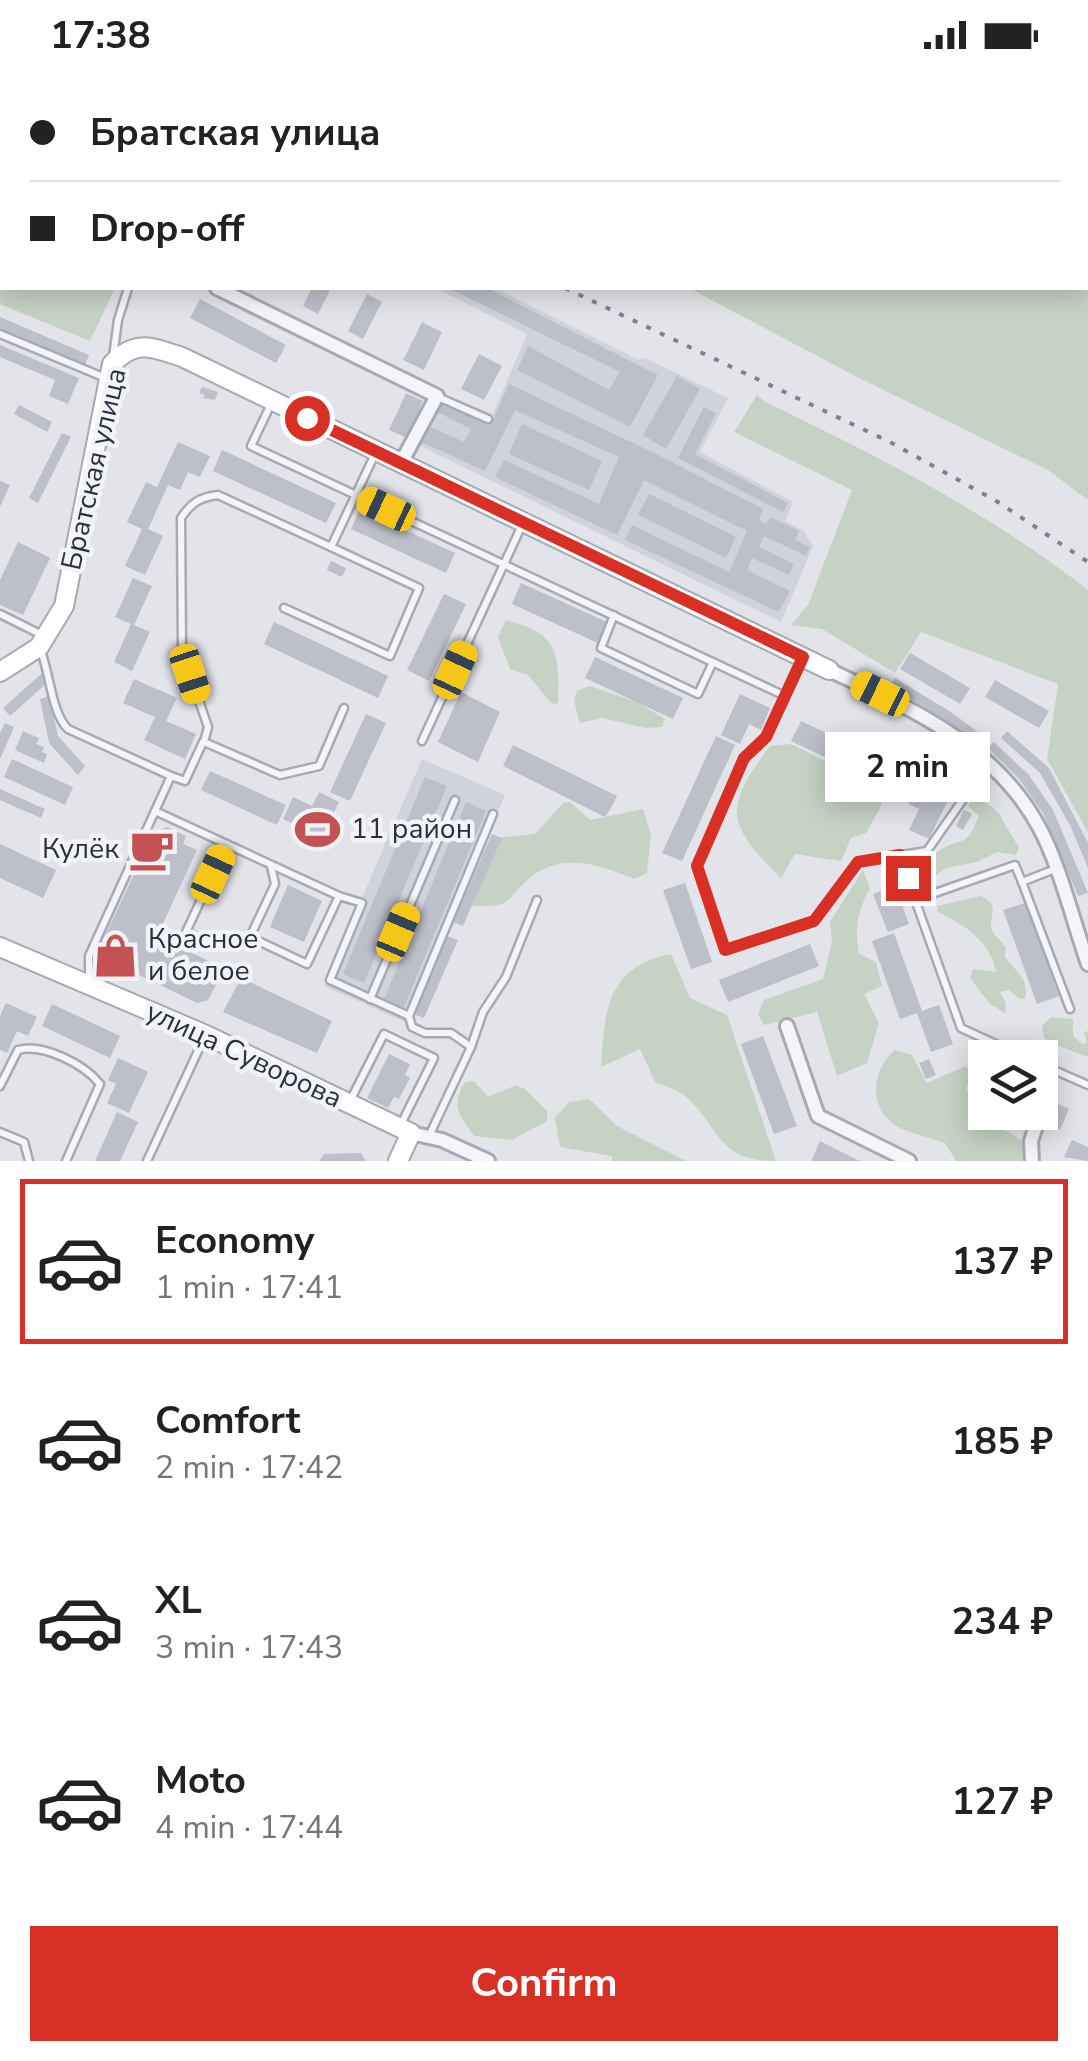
<!DOCTYPE html>
<html lang="en">
<head>
<meta charset="utf-8">
<style>
	body { margin:0; font-family:"Nunito Sans",sans-serif; background:#f2f2f2; color:#222; height:100vh; display:flex; flex-direction:column; font-size:38px; white-space:nowrap }
	* { box-sizing:border-box; margin:0 }
	p { font-size:32px; color:#767676 }
	.icon { flex:none; width:55px; height:55px; fill:none; stroke:currentColor; stroke-width:2; stroke-linecap:round; stroke-linejoin:round }
	.map { position:relative; height:1091px; overflow:hidden }
	.details { display:flex; flex-direction:column; background:#fff; flex:1 }
	.details>* { flex:none }
	.hud { position:absolute; left:0px; top:0px; width:1090px; height:220px; box-shadow:0 5px 25px #0003; display:grid; align-content:center; height:220px; padding:0 30px; background:#fff }
	.fabs { position:absolute; left:968px; top:970px; display:grid; gap:20px }
	.fabs a { display:grid; place-items:center; width:90px; height:90px; border-radius:0px; background:#fff; box-shadow:0 5px 25px #0003; font-size:50px }
	.end { position:absolute; width:45px; height:45px; margin:-22px; border:12px solid #d93025; background:#fff; box-shadow:0 0 0 5px #fff }
	.from { border-radius:50% }
	.bubble { position:absolute; height:70px; border-radius:0px; background:#fff; box-shadow:0 5px 25px #0003; font-size:32px; font-weight:700; line-height:70px; text-align:center }
	.car { position:absolute; width:30px; height:60px; margin:-30px -15px; border-radius:12px; box-shadow:0 0 8px 2px #0007; background:linear-gradient(#f5c518 24%,#345 0 40%,#f5c518 0 76%,#345 0 86%,#f5c518 0) }
	.hud b { display:flex; align-items:center; gap:35px; height:95px; font-size:38px }
	.hud b+b { border-top:2px solid #e0e0e0 }
	.hud i { width:25px; height:25px; background:#222 }
	ul { padding:18px 0 0; list-style:none }
	li { display:flex; align-items:center; gap:30px; height:165px; margin:0 20px 15px; padding:0 10px; border:5px solid transparent; border-radius:0px }
	li div { flex:1 }
	li b { display:block; font-size:38px }
	li em { font-style:normal; font-weight:700 }
	li.current { border-color:#d93025 }
	li>.icon { width:90px; height:90px; stroke-width:1.5 }
	.button { display:flex; gap:20px; margin-top:auto; padding:20px 30px }
	.button a { flex:1; height:115px; border-radius:0px; background:#d93025; color:#fff; font-size:40px; font-weight:700; line-height:115px; text-align:center }
	.status { display:flex; justify-content:space-between; align-items:center; height:70px; padding:0 50px; background:#fff; direction:ltr }
	.status svg { height:28px; fill:currentColor }
	.map>svg:first-child { display:block }
</style>
</head>
<body>
<div class="status"><b>17:38</b><svg viewBox="0 0 49 12"><path d="M0 12V9h3v3zM5 12V6h3v6zM10 12V3h3v9zM15 12V0h3v12zM26 1h20v11H26zM47 4h2v5h-2z"/></svg></div>
<div class="map">
<svg width="1088" height="1091" viewBox="0 0 1088 1091">
	<rect width="100%" height="100%" fill="#e2e4e9"/>
	<!-- built -->
	<g fill="#d0d3db">
		<polygon points="436,218 495,218 639,290 645,288 728,328 700,382 793,432 785,451 804,461 813,476 781,552 414,373 441,324 493,344 527,264"/>
		<polygon points="422,689 505,725 409,954 324,916"/>
	</g>
	<!-- green -->
	<g fill="#c5d2c4">
		<polygon points="0,0 124,2 2,2 2,218 115,218 90,271 0,234"/>
		<polygon points="491,0 1088,0 1088,430 1048,400 859,308 689,218 1088,218 1088,2"/>
		<path d="M757 325 765 332C879 386 989 443 1088 520V762L1047 689 1058 614 921 562 895 603 822 559 791 555 808 535 852 420 734 362Z"/>
		<path d="M506 550C559 563 560 585 558 634L551 633 528 605 510 599 498 567Z"/>
		<polygon points="590,616 637,632 665,649 662,657 646,658 602,648 580,653 574,631 577,621"/>
		<path d="M791 674 875 716 884 725 880 738 866 763 851 768 841 791 795 784 781 808C726 754 723 739 770 676Z"/>
		<path d="M976 725 998 742 1019 778 1016 785 997 782 977 792 946 798 933 807 937 818 932 822 922 818 915 803C922 796 930 786 939 781 964 765 965 780 979 746L968 736Z"/>
		<path d="M570 732 590 750 643 739 651 765 647 803 634 809C600 795 563 782 531 807 502 831 516 837 472 836L494 768 535 764 563 733Z"/>
		<path d="M863 800 870 818C858 841 854 857 859 884L876 892 882 916 864 924 879 953 867 993 837 1006 817 942 764 955 758 944 764 930 823 909 832 872 830 852Z"/>
		<path d="M980 826C1005 836 984 848 994 864 998 869 1003 873 1006 878L1005 887C1015 901 1030 909 1025 929H1020L1009 920 1000 922 1006 934 1005 943 990 934 970 908 973 899 996 902C990 870 964 855 937 841L938 836Z"/>
		<path d="M671 884 690 928 727 945 776 1091C715 1091 720 1055 684 1025 676 1019 663 1016 655 1012L640 979 601 997C605 941 606 897 671 884Z"/>
		<path d="M1051 947 1073 949V966L1082 974 1087 973 1084 962 1088 961V987C1073 982 1059 976 1044 968L1042 956Z"/>
		<path d="M895 980 912 985 927 1013 966 996 971 1003 966 1020 1003 1059 1031 1076 1034 1091H956L945 1073C931 1068 914 1064 900 1058 867 1041 871 1000 895 980Z"/>
		<path d="M474 1011 488 1027 516 1015 525 1019 547 1041V1051L512 1070 474 1066C459 1043 451 1039 464 1013Z"/>
		<polygon points="589,1029 617,1056 686,1091 612,1091 612,1086 560,1077 555,1048 569,1032"/>
	</g>
	<!-- building -->
	<g fill="#bdbfc9">
		<polygon points="312,218 331,218 318,244 303,236"/>
		<polygon points="448,218 487,218 658,305 630,357 517,300 528,276 609,320 620,302"/>
		<polygon points="367,224 382,232 363,269 348,261"/>
		<polygon points="200,229 286,275 276,293 190,248"/>
		<polygon points="0,247 89,285 85,295 0,259"/>
		<polygon points="422,252 442,262 424,300 403,290"/>
		<polygon points="0,275 79,308 68,334 49,326 55,310 0,287"/>
		<polygon points="479,284 502,296 484,330 461,319"/>
		<polygon points="677,306 700,319 666,379 643,365"/>
		<polygon points="509,314 654,383 763,439 759,450 766,454 770,447 799,461 795,470 810,477 806,486 764,466 759,477 794,494 789,505 752,488 747,500 790,521 779,542 625,470 632,455 729,502 747,461 644,410 617,465 495,407 504,390 599,434 619,387 515,340 485,401 419,371 426,355 464,372 471,359 435,341 443,328 493,350"/>
		<polygon points="202,317 218,322 215,330 203,328 205,325 199,323"/>
		<polygon points="406,323 423,331 407,368 389,360"/>
		<polygon points="19,335 52,352 47,362 14,344"/>
		<polygon points="704,337 716,343 695,384 788,433 783,442 678,388"/>
		<polygon points="522,354 602,391 589,420 509,384"/>
		<polygon points="62,363 71,367 38,433 29,428"/>
		<polygon points="178,372 210,386 200,407 188,402 180,420 168,415 148,459 163,466 145,505 125,496 142,459 127,452 146,412 157,417"/>
		<polygon points="222,380 336,433 326,453 213,401"/>
		<polygon points="0,411 10,415 0,437"/>
		<polygon points="649,424 736,467 726,488 638,445"/>
		<polygon points="360,439 455,483 446,503 351,459"/>
		<polygon points="18,472 50,488 23,545 0,535 0,510"/>
		<polygon points="331,491 346,498 342,507 327,500"/>
		<polygon points="133,508 152,516 134,555 150,562 132,601 114,592 131,554 115,547"/>
		<polygon points="521,513 609,553 600,574 512,534"/>
		<polygon points="444,524 466,534 429,611 407,600"/>
		<polygon points="274,552 388,606 378,628 264,574"/>
		<polygon points="910,583 970,618 960,634 900,599"/>
		<polygon points="595,587 683,628 673,649 585,608"/>
		<polygon points="41,604 48,612 10,646 3,638"/>
		<polygon points="895,608 951,642 983,666 976,673 944,649 889,616"/>
		<polygon points="134,609 177,628 166,651 196,664 185,689 144,670 155,647 123,633"/>
		<polygon points="995,610 1049,641 1039,658 985,627"/>
		<polygon points="461,622 500,642 478,692 438,672"/>
		<polygon points="740,624 770,638 761,660 749,654 740,674 721,665"/>
		<polygon points="49,626 58,666 85,696 78,705 49,673 40,629"/>
		<polygon points="366,644 386,653 350,731 330,722"/>
		<polygon points="801,651 915,705 905,725 791,671"/>
		<polygon points="5,653 14,657 0,689 0,663"/>
		<polygon points="23,661 39,668 36,674 44,677 42,682 47,684 44,693 15,680"/>
		<polygon points="1007,661 1049,698 1088,773 1088,798 1071,757 1040,703 1001,668"/>
		<polygon points="716,666 735,675 682,791 662,783"/>
		<polygon points="994,672 1029,705 1053,740 1088,823 1078,826 1043,743 1019,709 988,678"/>
		<polygon points="513,675 617,726 611,738 605,747 503,696"/>
		<polygon points="12,689 73,717 65,735 4,707"/>
		<polygon points="210,701 286,735 277,755 201,720"/>
		<polygon points="425,707 447,716 364,913 343,904"/>
		<polygon points="918,714 949,728 929,769 909,760 919,739 908,734"/>
		<polygon points="0,719 45,739 41,748 0,730"/>
		<polygon points="319,722 339,732 322,768 283,749 293,727 312,736"/>
		<polygon points="466,732 486,741 404,937 384,929"/>
		<polygon points="964,740 972,744 963,760 956,756"/>
		<polygon points="167,757 186,766 183,774 197,780 157,866 217,895 211,908 218,911 208,930 197,933 106,889 100,876 154,762"/>
		<polygon points="492,764 502,768 463,856 453,852"/>
		<polygon points="0,774 56,800 43,828 0,808"/>
		<polygon points="685,813 712,892 691,899 663,820"/>
		<polygon points="288,815 322,831 304,872 270,857"/>
		<polygon points="895,815 909,854 888,862 873,824"/>
		<polygon points="1025,833 1059,926 1037,934 1003,840"/>
		<polygon points="894,863 922,941 939,935 953,974 931,982 917,943 900,949 872,871"/>
		<polygon points="447,866 458,870 424,948 414,944"/>
		<polygon points="810,874 819,896 728,932 719,910"/>
		<polygon points="241,908 332,951 317,983 223,942"/>
		<polygon points="6,933 37,947 28,966 17,961 7,983 0,980 0,946"/>
		<polygon points="52,934 120,966 110,988 42,956"/>
		<polygon points="763,966 797,1056 774,1064 741,974"/>
		<polygon points="389,984 410,994 405,1005 410,1008 399,1029 394,1027 388,1038 367,1028"/>
		<polygon points="118,988 148,1002 129,1043 107,1033 116,1014 108,1010"/>
		<polygon points="929,989 936,1005 926,1009 919,993"/>
		<polygon points="978,998 985,1001 985,1026 969,1019"/>
		<polygon points="1040,1026 1069,1039 1060,1060 1022,1042 1040,1042"/>
		<polygon points="117,1042 138,1052 120,1091 95,1091"/>
		<polygon points="1072,1070 1088,1077 1088,1091 1064,1087"/>
		<polygon points="820,1071 860,1091 811,1091"/>
		<polygon points="361,1083 366,1091 319,1091 324,1084"/>
	</g>
	<g fill="none" stroke-linecap="round" stroke-linejoin="round">
		<defs>
			<g id="lane">
				<polyline points="84,0 87,2"/>
				<polyline points="0,264 108,309"/>
				<polyline points="113,287 118,250 128,218"/>
				<polyline points="438,327 488,349"/>
				<polyline points="272,332 251,376 785,626"/>
				<polyline points="284,538 390,586 419,518 331,477"/>
				<polyline points="0,544 44,566"/>
				<polyline points="614,545 601,578 698,624 713,592"/>
				<path d="M41 581C50 605 52 644 68 659L171 706 155 741 339 826 362 833 330 910 409 946"/>
				<polyline points="802,591 766,667 744,688 697,796 725,880 814,851 858,792 927,781 987,695"/>
				<path d="M344 638 319 696 280 705 204 672 208 657 182 581 181 448C191 433 200 427 218 425L331 477 376 382"/>
				<polyline points="422,671 523,453"/>
				<polyline points="171,706 185,711 203,672"/>
				<polyline points="899,785 961,958 1026,988"/>
				<polyline points="271,796 275,814 250,867 307,894 339,826"/>
				<polyline points="1055,799 1022,812 1070,939"/>
				<polyline points="915,830 1015,795 1022,812"/>
				<polyline points="214,875 186,862 227,774"/>
				<polyline points="89,911 89,886 155,741"/>
				<polyline points="370,929 455,730"/>
				<polyline points="471,977 451,963 425,963 412,957 409,946 493,744"/>
				<polyline points="1040,994 1088,1015"/>
				<path d="M0 1016 18 980C43 973 84 994 100 1014L66 1091"/>
				<polyline points="350,1031 384,964 434,988 400,1056"/>
				<polyline points="0,1062 24,1072 29,1091"/>
				<polyline points="429,1066 471,977 483,942 506,907 537,830"/>
				<polyline points="147,1091 205,966"/>
			</g>
			<g id="street">
				<polyline points="295,0 298,2"/>
				<polyline points="217,218 437,326 401,393"/>
				<path d="M829 600C910 638 995 675 1039 757 1059 793 1074 854 1088 894"/>
				<polyline points="787,956 818,1046 909,1091"/>
				<polyline points="411,1063 442,1070 488,1091"/>
				<polyline points="1032,1091 1031,1071 1035,1059"/>
			</g>
			<g id="secondary">
				<path d="M0 602 39 577 64 536 112 294C136 268 153 278 182 287L829 600"/>
				<polyline points="0,877 206,965 411,1063 398,1091"/>
			</g>
		</defs>
		<!-- lane casing -->
		<use href="#lane" stroke="#a7aab3" stroke-width="11"/>
		<!-- street casing -->
		<use href="#street" stroke="#a7aab3" stroke-width="18"/>
		<!-- secondary casing -->
		<use href="#secondary" stroke="#a7aab3" stroke-width="22"/>
		<!-- lane -->
		<use href="#lane" stroke="#f4f5f8" stroke-width="6"/>
		<!-- street -->
		<use href="#street" stroke="#f4f5f8" stroke-width="12"/>
		<!-- secondary -->
		<use href="#secondary" stroke="#fff" stroke-width="18"/>
		<!-- rail -->
		<g stroke="#7d8292" stroke-width="4" stroke-dasharray="5 10" stroke-linecap="butt">
			<polyline points="180,0 183,2"/>
			<polyline points="565,218 890,372 998,432 1088,492"/>
		</g>
	</g>
	<g fill="none" stroke-linecap="round" stroke-linejoin="round">
		<!-- route -->
		<polyline stroke="#d93025" stroke-width="12" points="307,348 803,587 766,667 744,688 697,796 725,880 814,851 858,792 900,785 908,808"/>
	</g>
	<!-- icons -->
	<defs>
		<symbol id="stadium-bare" viewBox="-9 -9 18 18"><path d="M0-5a6.5 5 0 1 0 0 10a6.5 5 0 1 0 0-10ZM-3.5-1.8h7v3.6h-7Z" fill="#c45153" stroke="#f1f3f7" stroke-width="2.5" paint-order="stroke"/></symbol>
		<symbol id="cafe-bare" viewBox="-9 -9 18 18"><path d="M-5.5-4.5H6V0H3Q3 3.5 0 3.5H-2.5Q-5.5 3.5-5.5 0ZM3-3.2v2h1.7v-2ZM-6 4.5H4V6H-6Z" fill="#c45153" stroke="#f1f3f7" stroke-width="2.5" paint-order="stroke"/></symbol>
		<symbol id="shop-bare" viewBox="-9 -9 18 18"><path d="M-5-2.5h2.3a2.7 3.5 0 0 1 5.4 0H5L5.5 6h-11ZM-1.5-2.5h3a1.5 2.3 0 0 0-3 0Z" fill="#c45153" stroke="#f1f3f7" stroke-width="2.5" paint-order="stroke"/></symbol>
	</defs>
	<g fill-rule="evenodd">
		<use href="#stadium-bare" x="286" y="728" width="63" height="63"/>
		<use href="#cafe-bare" x="120" y="748" width="63" height="63"/>
		<use href="#shop-bare" x="84" y="854" width="63" height="63"/>
	</g>
	<g text-anchor="middle" dominant-baseline="central" stroke-width="9" stroke-linejoin="round" paint-order="stroke">
		<!-- street labels -->
		<g font-size="28" fill="#2b3040" stroke="#f1f3f7">
			<text transform="translate(94 399) rotate(-77)">Братская улица</text>
			<text transform="translate(244 985) rotate(25)">улица Суворова</text>
		</g>
		<!-- poi labels -->
		<g font-size="28" fill="#2b3040" stroke="#f1f3f7" text-anchor="start">
			<text x="351" y="759">11 район</text>
			<text x="119" y="779" text-anchor="end">Кулёк</text>
			<text x="148" y="869">Красное<tspan x="148" dy="32">и белое</tspan></text>
		</g>
	</g>
</svg>
<div class="fabs">
<a><svg class="icon" aria-label="layers" viewBox="0 0 24 24"><path d="M12 4l9 5-9 5-9-5zM3 14l9 5 9-5"/></svg></a>
</div>
<i class="end from" style="left:307px;top:348px"></i>
<i class="end" style="left:908px;top:808px"></i>
<div class="bubble" style="left:825px;top:662px;width:165px">2 min</div>
<i class="car" style="left:386px;top:439px;rotate:295deg"></i>
<i class="car" style="left:455px;top:600px;rotate:25deg"></i>
<i class="car" style="left:190px;top:604px;rotate:162deg"></i>
<i class="car" style="left:880px;top:624px;rotate:296deg"></i>
<i class="car" style="left:213px;top:804px;rotate:25deg"></i>
<i class="car" style="left:398px;top:862px;rotate:23deg"></i>
<div class="hud">
<b><i class="from"></i>Братская улица</b>
<b><i></i>Drop-off</b>
</div>
</div>
<section class="details">
<ul>
<li class="current"><svg class="icon" aria-label="car" viewBox="0 0 24 24"><path d="M5 17H2v-5l4-1 3-4h7l3 4 3 1v5h-3M9 17h6M6 11h13"/><circle cx="7" cy="17" r="2"/><circle cx="17" cy="17" r="2"/></svg><div><b>Economy</b><p>1 min · 17:41</p></div><em>137 ₽</em></li>
<li><svg class="icon" aria-label="car" viewBox="0 0 24 24"><path d="M5 17H2v-5l4-1 3-4h7l3 4 3 1v5h-3M9 17h6M6 11h13"/><circle cx="7" cy="17" r="2"/><circle cx="17" cy="17" r="2"/></svg><div><b>Comfort</b><p>2 min · 17:42</p></div><em>185 ₽</em></li>
<li><svg class="icon" aria-label="car" viewBox="0 0 24 24"><path d="M5 17H2v-5l4-1 3-4h7l3 4 3 1v5h-3M9 17h6M6 11h13"/><circle cx="7" cy="17" r="2"/><circle cx="17" cy="17" r="2"/></svg><div><b>XL</b><p>3 min · 17:43</p></div><em>234 ₽</em></li>
<li><svg class="icon" aria-label="car" viewBox="0 0 24 24"><path d="M5 17H2v-5l4-1 3-4h7l3 4 3 1v5h-3M9 17h6M6 11h13"/><circle cx="7" cy="17" r="2"/><circle cx="17" cy="17" r="2"/></svg><div><b>Moto</b><p>4 min · 17:44</p></div><em>127 ₽</em></li>
</ul>
<div class="button"><a>Confirm</a></div>
</section>
</body>
</html>
